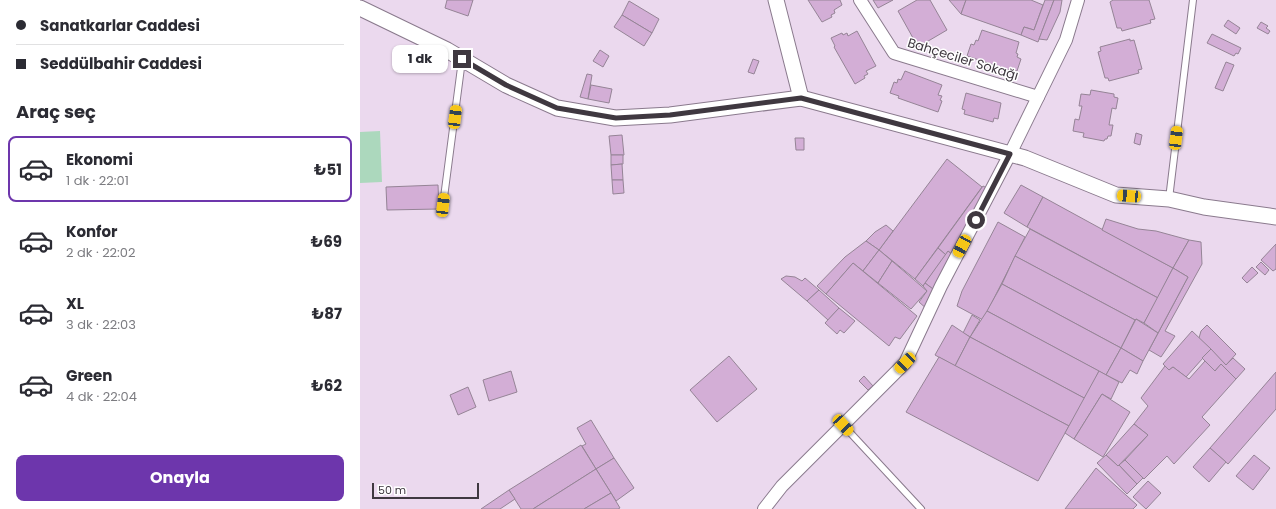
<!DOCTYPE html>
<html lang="tr">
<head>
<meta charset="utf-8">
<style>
	body { margin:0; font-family:Poppins,sans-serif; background:#f2f2f3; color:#2b2b33; height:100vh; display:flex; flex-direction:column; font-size:15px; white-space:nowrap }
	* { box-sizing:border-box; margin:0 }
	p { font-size:13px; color:#7c7c81 }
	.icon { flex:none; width:22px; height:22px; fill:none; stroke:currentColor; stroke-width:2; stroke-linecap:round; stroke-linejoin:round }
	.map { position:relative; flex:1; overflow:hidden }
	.sheet { display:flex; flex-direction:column; background:#fff; width:360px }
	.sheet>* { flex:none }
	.top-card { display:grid; align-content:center; height:88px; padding:0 16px; background:#fff }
	.scale { position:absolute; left:12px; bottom:10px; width:107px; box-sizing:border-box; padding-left:4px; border:2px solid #3f3840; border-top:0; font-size:11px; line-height:14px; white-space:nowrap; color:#3f3840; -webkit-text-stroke:3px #fff; paint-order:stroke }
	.end { position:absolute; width:18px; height:18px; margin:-9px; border:5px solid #3f3840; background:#fff; box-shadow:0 0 0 2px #fff }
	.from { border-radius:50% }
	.bubble { position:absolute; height:28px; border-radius:8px; background:#fff; box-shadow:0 1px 3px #0004; font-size:13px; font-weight:700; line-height:28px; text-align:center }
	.car { position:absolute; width:12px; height:24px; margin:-12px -6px; border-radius:5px; box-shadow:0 0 3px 1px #0007; background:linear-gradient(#f5c518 24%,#345 0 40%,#f5c518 0 76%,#345 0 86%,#f5c518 0) }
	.top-card b { display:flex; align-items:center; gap:14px; height:38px; font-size:15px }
	.top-card b+b { border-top:1px solid #e1e1e2 }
	.top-card i { width:10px; height:10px; background:#2b2b33 }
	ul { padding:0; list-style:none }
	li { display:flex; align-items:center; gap:12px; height:66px; margin:0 8px 6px; padding:0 8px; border:2px solid transparent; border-radius:8px }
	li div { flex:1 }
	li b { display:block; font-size:15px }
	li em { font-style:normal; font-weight:700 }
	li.active { border-color:#6d36ac }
	li>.icon { width:36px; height:36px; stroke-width:1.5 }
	h2 { padding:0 16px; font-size:18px; line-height:48px }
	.primary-button { display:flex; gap:8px; margin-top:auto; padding:8px 16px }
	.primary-button a { flex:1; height:46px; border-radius:8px; background:#6d36ac; color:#fff; font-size:16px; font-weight:700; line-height:46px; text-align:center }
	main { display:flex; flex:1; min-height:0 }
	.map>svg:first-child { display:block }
</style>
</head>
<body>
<main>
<section class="sheet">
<div class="top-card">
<b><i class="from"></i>Sanatkarlar Caddesi</b>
<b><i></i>Seddülbahir Caddesi</b>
</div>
<h2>Araç seç</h2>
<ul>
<li class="active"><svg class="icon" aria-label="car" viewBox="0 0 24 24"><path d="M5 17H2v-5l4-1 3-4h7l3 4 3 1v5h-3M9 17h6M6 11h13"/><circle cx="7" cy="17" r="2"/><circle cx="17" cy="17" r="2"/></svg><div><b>Ekonomi</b><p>1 dk · 22:01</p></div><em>₺51</em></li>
<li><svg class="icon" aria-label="car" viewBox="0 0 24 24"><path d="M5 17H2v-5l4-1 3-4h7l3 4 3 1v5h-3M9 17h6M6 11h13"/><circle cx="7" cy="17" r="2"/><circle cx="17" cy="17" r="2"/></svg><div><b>Konfor</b><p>2 dk · 22:02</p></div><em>₺69</em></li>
<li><svg class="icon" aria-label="car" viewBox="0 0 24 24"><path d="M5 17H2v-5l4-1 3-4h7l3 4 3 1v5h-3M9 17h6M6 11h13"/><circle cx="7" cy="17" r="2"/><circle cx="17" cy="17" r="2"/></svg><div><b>XL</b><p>3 dk · 22:03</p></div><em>₺87</em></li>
<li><svg class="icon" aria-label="car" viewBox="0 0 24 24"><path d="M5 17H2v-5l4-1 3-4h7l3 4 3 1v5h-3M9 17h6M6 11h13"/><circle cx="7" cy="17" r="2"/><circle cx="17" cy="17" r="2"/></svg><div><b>Green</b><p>4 dk · 22:04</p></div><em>₺62</em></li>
</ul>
<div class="primary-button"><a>Onayla</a></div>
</section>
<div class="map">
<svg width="916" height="509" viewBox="0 0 916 509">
	<rect width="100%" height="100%" fill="#ebd9ee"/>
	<!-- green -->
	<polygon fill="#acd8bd" points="20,131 22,182 0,183 0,132"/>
	<!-- building -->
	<g fill="#d3aed6" stroke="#958496">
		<polygon points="87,0 113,0 108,16 85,8"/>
		<polygon points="448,0 480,0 482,5 474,10 475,13 471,15 472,17 462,22"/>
		<polygon points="513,0 533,0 518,8"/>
		<polygon points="557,0 570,0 587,30 558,47 538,11"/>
		<polygon points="589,0 606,0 601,14"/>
		<polygon points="606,0 671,0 683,5 674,30 664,27 661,35 601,14"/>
		<polygon points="685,0 694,0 678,42 661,35 664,27 674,30"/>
		<polygon points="694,0 702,0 700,12 687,40 679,39"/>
		<polygon points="753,0 789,0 795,19 790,20 791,23 762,31 761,28 757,28 750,2"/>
		<polygon points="269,1 299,19 292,33 262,15"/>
		<polygon points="262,15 292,33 284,46 254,27"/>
		<polygon points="868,20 880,28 876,34 864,26"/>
		<polygon points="901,22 908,26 906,28 910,31 908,34 897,28"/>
		<polygon points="622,30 659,42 656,53 658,54 657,57 661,59 657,71 649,69 649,70 607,56 611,44 614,45 616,40 618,41"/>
		<polygon points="497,31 516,66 506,71 508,74 504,76 505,78 495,84 474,47 475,46 471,38 482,33 483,35 487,33 488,36"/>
		<polygon points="852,34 881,48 878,54 876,53 874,56 847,43"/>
		<polygon points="770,39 770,41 774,40 782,69 778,70 779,73 749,81 748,78 745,78 738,52 741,51 740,47"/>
		<polygon points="240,50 249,56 243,67 233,61"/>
		<polygon points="393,59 399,61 394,74 388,72"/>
		<polygon points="866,62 874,65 863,91 855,88"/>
		<polygon points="545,71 582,85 578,95 582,96 580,100 582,101 578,112 538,98 539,96 530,93 534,82 537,83 538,79 541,80"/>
		<polygon points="227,74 232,75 228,99 220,97"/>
		<polygon points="231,85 252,89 249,103 228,99"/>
		<polygon points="731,90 754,94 754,97 758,98 756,109 752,108 749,125 753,125 751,136 748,136 747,139 745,139 744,141 723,137 724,133 713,131 715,119 719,120 722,106 719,106 721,94 730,95"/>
		<polygon points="606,93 641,103 638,119 634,118 633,122 604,114 605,110 602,109"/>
		<polygon points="776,133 782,135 780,145 774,143"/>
		<polygon points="262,135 264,155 251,155 249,136"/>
		<polygon points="435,138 444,138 444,150 436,150"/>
		<polygon points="251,155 263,155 263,164 251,165"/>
		<polygon points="587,159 622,187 555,279 519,250"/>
		<polygon points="262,164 263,180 252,180 251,165"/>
		<polygon points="252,180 263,180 264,193 253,194"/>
		<polygon points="78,185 79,209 27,210 26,187"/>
		<polygon points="661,185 683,197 667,227 644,213"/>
		<polygon points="623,186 627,188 594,256 588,251 586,255 578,248"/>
		<polygon points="683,197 813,268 798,298 667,227"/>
		<polygon points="746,219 778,229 796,231 829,240 813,268 742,230"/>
		<polygon points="638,222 665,237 623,320 597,306 602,291"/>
		<polygon points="526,225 533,231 519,250 506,241 515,232"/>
		<polygon points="670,229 798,298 784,323 776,319 775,320 655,256"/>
		<polygon points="829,240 841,242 842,264 805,331 815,336 801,357 789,350 828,277 813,268"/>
		<polygon points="506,241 519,250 503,271 493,263 466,294 457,286 485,257"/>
		<polygon points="916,244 916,269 913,271 901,260"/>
		<polygon points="578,248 586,255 563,286 555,279"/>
		<polygon points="519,250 532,261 518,283 503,271"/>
		<polygon points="588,251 594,256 577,292 565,283"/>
		<polygon points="655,256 775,320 761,348 642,284"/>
		<polygon points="532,261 567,291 551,309 518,283"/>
		<polygon points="901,262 909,270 905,275 896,267"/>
		<polygon points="493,263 557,316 540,339 535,337 529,346 466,294"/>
		<polygon points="892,267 898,273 887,283 882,278"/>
		<polygon points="813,268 828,277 798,333 784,323"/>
		<polygon points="426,276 435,277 442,281 445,278 459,290 447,301 421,279"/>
		<polygon points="565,283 577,292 568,310 559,302 567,291 563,286"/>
		<polygon points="642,284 761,348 746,375 627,311"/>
		<polygon points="459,290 479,308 468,320 447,301"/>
		<polygon points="479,308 495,321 484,333 480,330 477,334 465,323"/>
		<polygon points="627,311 739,371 726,399 610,337"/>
		<polygon points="612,315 620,320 610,337 603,333"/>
		<polygon points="776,319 798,333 783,361 761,348"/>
		<polygon points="592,325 610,337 595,366 575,355"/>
		<polygon points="847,325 876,354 866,365 839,338 841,331"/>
		<polygon points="832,331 851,349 826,377 813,367 809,370 803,364"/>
		<polygon points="610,337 726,399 709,426 595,366"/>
		<polygon points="761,348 783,361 777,374 770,370 762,383 746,375"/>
		<polygon points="851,349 866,365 873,358 885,369 876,379 861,364 855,371 842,358"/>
		<polygon points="369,356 397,389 357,422 330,390"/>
		<polygon points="579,357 709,426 678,481 546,412"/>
		<polygon points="845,361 855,371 861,364 876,379 842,417 850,425 814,464 807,456 784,479 765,460 788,435 774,424 788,406 781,398 805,366 809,370 813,367 829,379"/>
		<polygon points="151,371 157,392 129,401 123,380"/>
		<polygon points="739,371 759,382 751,399 742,394 714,439 705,433"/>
		<polygon points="916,372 916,409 868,464 850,448"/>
		<polygon points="504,376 513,386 508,390 499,381"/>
		<polygon points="108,387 116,407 98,415 90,395"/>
		<polygon points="742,394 770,412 743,457 714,439"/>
		<polygon points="231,420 254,458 236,469 222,446 226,444 217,428"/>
		<polygon points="774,424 788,435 758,466 746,455"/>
		<polygon points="221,445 236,469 173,509 161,509 149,490"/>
		<polygon points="850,448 866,462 849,482 833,467"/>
		<polygon points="746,455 758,466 759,465 777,484 767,494 737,463"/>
		<polygon points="894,455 910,468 893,490 876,476"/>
		<polygon points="254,458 274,488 256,501 236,469"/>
		<polygon points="765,460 783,478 777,484 759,465"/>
		<polygon points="736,468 777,505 773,509 705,509"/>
		<polygon points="236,469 251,493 224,509 173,509"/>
		<polygon points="788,481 801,493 786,509 773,497"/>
		<polygon points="149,490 155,499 140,509 121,509"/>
		<polygon points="251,493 260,508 258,509 224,509"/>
	</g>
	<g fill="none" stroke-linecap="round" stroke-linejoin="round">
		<defs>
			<g id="service">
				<polyline points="809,199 833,0"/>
				<polyline points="83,205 102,60"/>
				<polyline points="483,425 561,509"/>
			</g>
			<g id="minor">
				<polyline points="500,0 534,53 678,97"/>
				<polyline points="404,509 422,486 545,363 581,286 650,154 706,40 718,0"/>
			</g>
			<g id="tertiary">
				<polyline points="416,0 441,98"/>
				<polyline points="0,8 87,50 146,85 197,108 255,118 310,115 441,98 665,158 756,195 809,199 844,207 916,217"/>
			</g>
		</defs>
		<!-- service casing -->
		<use href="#service" stroke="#8a7a8d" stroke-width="8"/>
		<!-- minor casing -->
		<use href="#minor" stroke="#8a7a8d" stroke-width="14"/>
		<!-- tertiary casing -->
		<use href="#tertiary" stroke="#8a7a8d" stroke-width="17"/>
		<!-- service -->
		<use href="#service" stroke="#fff" stroke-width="6"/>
		<!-- minor -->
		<use href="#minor" stroke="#fff" stroke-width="12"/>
		<!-- tertiary -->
		<use href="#tertiary" stroke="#fff" stroke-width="15"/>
	</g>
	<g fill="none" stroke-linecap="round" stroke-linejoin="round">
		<!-- route -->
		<polyline stroke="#3f3840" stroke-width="5" points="102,59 146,85 197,108 256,118 310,115 441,98 650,154 616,220"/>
	</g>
	<g text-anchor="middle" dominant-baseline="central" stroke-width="3" stroke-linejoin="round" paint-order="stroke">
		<!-- street labels -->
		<g font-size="13" fill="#3f3840" stroke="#fff">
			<text transform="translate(603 59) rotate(17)">Bahçeciler Sokağı</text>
		</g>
	</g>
</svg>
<div class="scale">50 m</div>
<i class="end from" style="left:616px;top:220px"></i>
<i class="end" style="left:102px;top:59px"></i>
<div class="bubble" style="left:32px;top:45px;width:56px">1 dk</div>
<i class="car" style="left:95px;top:117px;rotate:7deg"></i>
<i class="car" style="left:816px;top:138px;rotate:7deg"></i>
<i class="car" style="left:769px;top:196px;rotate:274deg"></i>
<i class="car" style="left:83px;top:205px;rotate:7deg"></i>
<i class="car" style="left:602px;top:246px;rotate:208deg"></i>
<i class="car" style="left:545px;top:363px;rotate:225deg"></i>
<i class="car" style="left:483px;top:425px;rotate:137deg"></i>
</div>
</main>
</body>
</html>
